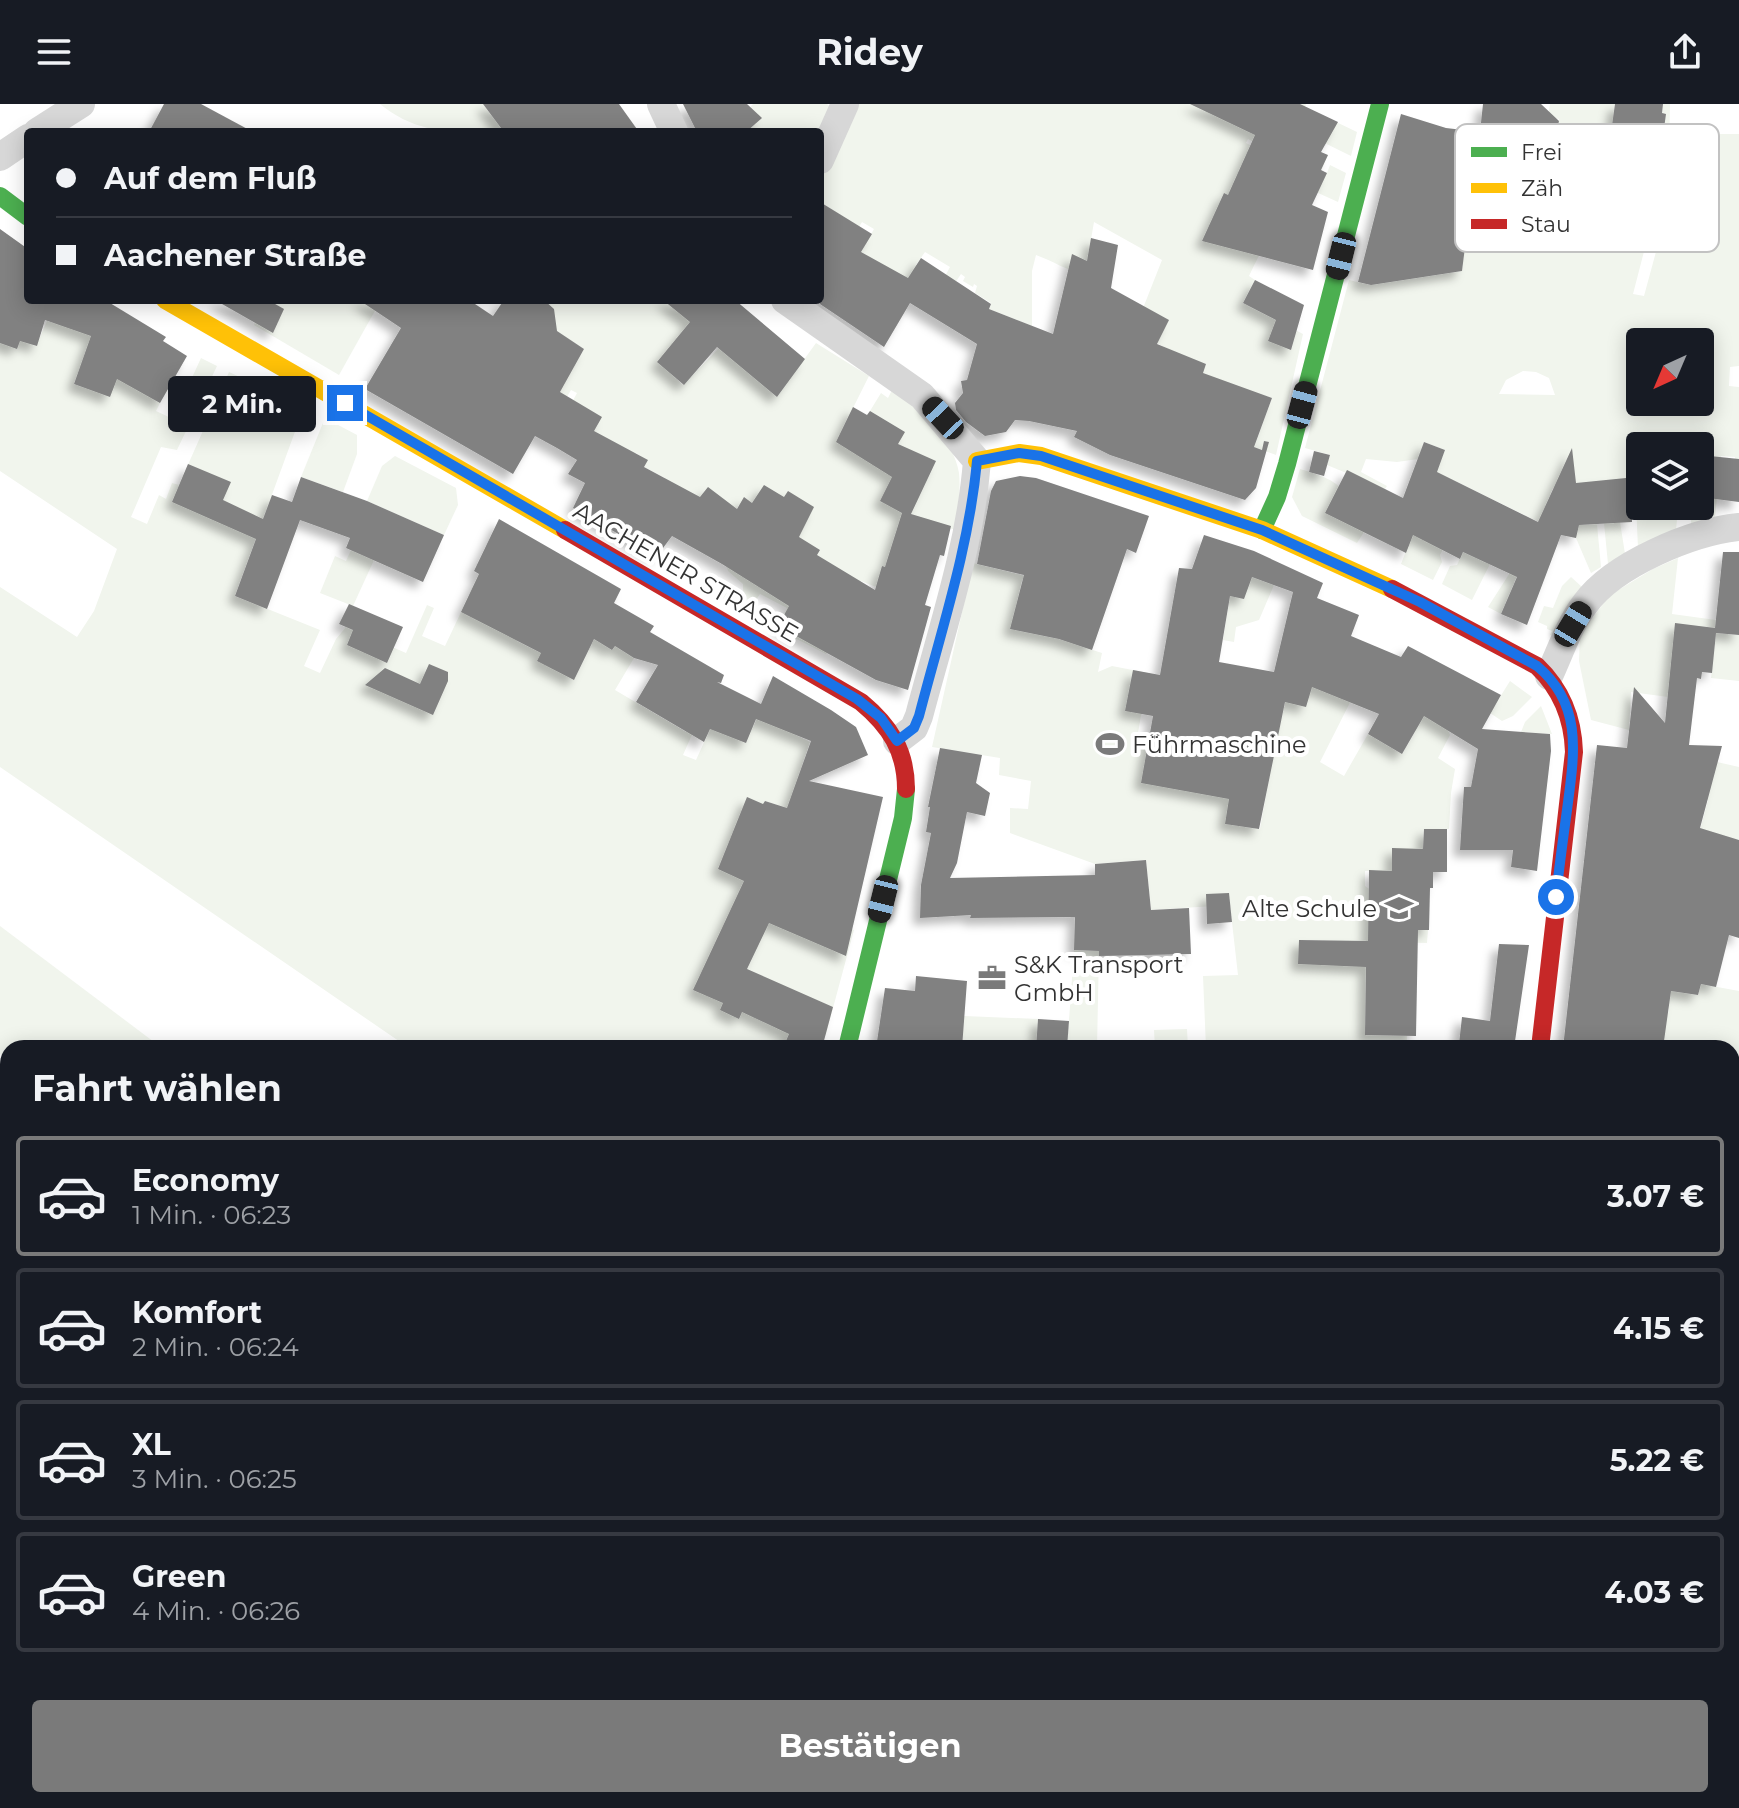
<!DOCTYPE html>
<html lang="de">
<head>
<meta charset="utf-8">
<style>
	body { margin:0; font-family:Montserrat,sans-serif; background:#20242c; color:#f1f3f6; height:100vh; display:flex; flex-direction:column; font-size:30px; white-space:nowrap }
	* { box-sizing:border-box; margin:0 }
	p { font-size:26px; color:#9ea1a6 }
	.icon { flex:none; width:44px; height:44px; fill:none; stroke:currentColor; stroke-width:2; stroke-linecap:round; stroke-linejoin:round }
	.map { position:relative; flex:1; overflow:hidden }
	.sheet { position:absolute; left:0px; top:936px; width:1740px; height:768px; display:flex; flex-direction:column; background:#171b24; border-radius:24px 24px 0 0; box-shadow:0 4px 20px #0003 }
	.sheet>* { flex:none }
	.guide { position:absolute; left:24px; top:24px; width:800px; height:176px; border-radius:8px; box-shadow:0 4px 20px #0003; display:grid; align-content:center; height:176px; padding:0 32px; background:#171b24 }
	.needle { width:52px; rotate:224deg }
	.controls { position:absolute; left:1626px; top:224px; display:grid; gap:16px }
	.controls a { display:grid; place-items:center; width:88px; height:88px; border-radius:8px; background:#171b24; box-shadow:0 4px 20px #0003; font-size:40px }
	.end { position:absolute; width:36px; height:36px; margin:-18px; border:10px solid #1a73e8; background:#fff; box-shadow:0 0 0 4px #fff }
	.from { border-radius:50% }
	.bubble { position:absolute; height:56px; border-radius:8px; background:#171b24; box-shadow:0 4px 20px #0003; font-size:26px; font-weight:700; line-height:56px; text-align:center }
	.car { position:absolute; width:24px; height:48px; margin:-24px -12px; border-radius:10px; box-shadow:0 0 6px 2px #0007; background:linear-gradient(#222 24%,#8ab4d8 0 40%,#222 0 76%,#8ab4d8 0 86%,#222 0) }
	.guide b { display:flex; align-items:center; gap:28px; height:76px; font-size:30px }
	.guide b+b { border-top:2px solid #363941 }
	.guide i { width:20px; height:20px; background:#f1f3f6 }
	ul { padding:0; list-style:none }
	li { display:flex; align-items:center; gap:24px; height:120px; margin:0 16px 12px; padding:0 16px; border:4px solid #363941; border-radius:8px }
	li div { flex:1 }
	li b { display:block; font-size:30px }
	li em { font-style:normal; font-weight:700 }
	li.current { border-color:#7a7a7a }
	li>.icon { width:72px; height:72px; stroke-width:1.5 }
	h2 { padding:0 32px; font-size:36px; line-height:96px }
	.primary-button { display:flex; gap:16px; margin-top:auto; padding:16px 32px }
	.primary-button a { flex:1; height:92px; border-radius:8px; background:#7a7a7a; color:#fff; font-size:32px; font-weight:700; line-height:92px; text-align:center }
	header { display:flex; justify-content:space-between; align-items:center; height:104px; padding:0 32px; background:#171b24; font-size:36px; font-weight:700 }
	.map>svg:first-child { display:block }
</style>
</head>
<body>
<header><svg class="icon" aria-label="menu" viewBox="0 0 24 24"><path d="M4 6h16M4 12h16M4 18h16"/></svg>Ridey<svg class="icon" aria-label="share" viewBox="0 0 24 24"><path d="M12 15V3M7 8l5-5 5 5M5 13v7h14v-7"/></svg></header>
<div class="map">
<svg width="1739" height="1704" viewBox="0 0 1739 1704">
	<defs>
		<filter id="shadow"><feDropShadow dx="-7" dy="7" stdDeviation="4" flood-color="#0004"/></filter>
	</defs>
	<rect width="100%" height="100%" fill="#fff"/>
	<!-- green -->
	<g fill="#f1f5ed" fill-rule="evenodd">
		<path d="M380 0H483L504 28C457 28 419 32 380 0Z"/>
		<polygon points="753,0 827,0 835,7 820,28 737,28 732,2 752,23 761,14 750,3"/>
		<path d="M851 0H1306L1305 3 1357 28 1351 52 1282 18 1254 38 1248 35 1246 39 1256 44 1328 51 1321 67 1327 69 1330 61 1346 69 1338 98 1274 69 1264 141 1249 172 1255 176 1243 199 1303 230 1276 351 1254 343 1272 294 1201 272 1206 260 1185 254 1134 227 1162 156 1094 118 1085 170C1067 167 1053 157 1036 151L1032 167V222L989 205 991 199 975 189 977 182 974 180 973 183 963 177 965 173 961 170 953 182 943 176 950 163 925 148 916 161 929 169 914 194 857 155 874 125 862 118 859 123 820 98V66Z"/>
		<path d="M1550 0H1615L1607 59 1627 62 1628 0H1670L1669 51 1633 190 1644 192 1682 52 1717 53 1718 30H1739V262L1730 263 1729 282 1739 283V371H1735V353L1721 352 1715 414 1691 421V406L1678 405 1676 426 1638 444 1636 399 1631 398 1630 384 1576 382 1553 384 1539 418 1453 376 1446 439 1440 451 1442 458 1433 476 1401 460 1445 346 1424 338 1418 355 1397 358 1366 355 1361 368 1387 382 1385 385 1327 361 1330 351 1305 344 1349 176 1370 181 1462 167 1466 130 1483 128 1482 122 1468 124 1477 49 1536 55 1537 51 1550 52 1559 15 1548 13ZM1640 238H1700V298H1640ZM1523 267 1536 268 1549 274 1555 291 1499 290 1506 276ZM1640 342H1700V402H1640Z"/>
		<polygon points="266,196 381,196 339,271 254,221"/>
		<path d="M537 196H729L670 269 683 281 719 244 777 293 816 239 869 272 842 326 854 333 881 289 888 294 892 286C918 304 954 335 959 369 961 387 957 408 957 426L948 424 876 483 861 477 826 550 777 525 787 504 760 490 748 508 715 490 721 487 737 492 743 487V480L728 467 727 463 748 406 739 401 724 426 687 411 656 390 665 374 644 363 647 356 636 349 617 384 568 306 577 289 571 286 564 298 556 294 584 245 528 209Z"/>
		<polygon points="47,217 93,229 74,280 92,286 101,262 160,299 156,307 173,315 201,254 217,262 177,346 161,343 131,413 147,420 159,391 166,395 172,379 179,381 229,268 304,303 235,492 320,526 304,562 320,569 336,535 346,523 406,549 427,501 434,504 422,532 445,542 479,470 535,497 517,537 539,548 547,533 549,534 538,557 574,575 594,535 612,546 615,542 634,554 615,586 686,628 698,617 683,651 696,656 711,623 753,623 759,610 795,624 794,630 810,638 798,674 796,707 765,697 733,771 854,826 826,930 819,944 409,944 0,663 0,483 77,533 94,507 117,445 0,367 0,226 36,242"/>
		<polygon points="325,314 357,331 357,350 343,388 301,373"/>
		<polygon points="395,352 456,384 458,401 444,431 367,397 382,362"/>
		<path d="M1300 365C1348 379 1343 385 1364 428L1357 439 1302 412 1292 393Z"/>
		<polygon points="1578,399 1580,421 1597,420 1601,463 1591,469 1576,434 1571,433"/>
		<polygon points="1620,418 1625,450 1608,460 1604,419"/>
		<polygon points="351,446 374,456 353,502 320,489 335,452 346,457"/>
		<polygon points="1528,446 1501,510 1488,503 1513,464"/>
		<polygon points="1463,448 1490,460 1472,496 1442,480 1450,462 1457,461"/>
		<polygon points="1678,454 1672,510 1716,516 1715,524 1668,593 1631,588 1629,626 1591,616 1579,557 1580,530 1610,491 1653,465"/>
		<polygon points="973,459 1025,472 1025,475 1022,476 1011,525 1059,535 1102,549 1098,568 1112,562 1148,569 1138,629 1147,646 1230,693 1226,720 1260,725 1274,646 1300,537 1378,543 1320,658 1344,672 1368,630 1402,650 1415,628 1417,599 1448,626 1450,631 1438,654 1455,665 1451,689 1449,725 1424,725 1423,745 1392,767 1365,767 1365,782 1428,826 1427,839 1300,836 1366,863 1365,931 1407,932 1407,944 1206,944 1203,872 1238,871 1230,801 1151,806 1146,756 1095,760 1010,729 1010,704 1028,705 1031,677 999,671 1000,654 932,643"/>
		<polygon points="1252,473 1274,481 1259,516 1236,523 1234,538 1223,536 1230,492"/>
		<polygon points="1571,473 1582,483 1555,532 1550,531 1552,527 1547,525 1547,522 1538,518 1544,502 1553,504 1562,482"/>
		<polygon points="1716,529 1739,531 1739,577 1711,574"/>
		<polygon points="1510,577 1532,593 1513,612 1502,617 1490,609"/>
		<polygon points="1541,602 1552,630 1521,628 1525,618"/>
		<polygon points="1704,655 1739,663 1739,736 1700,726 1708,696 1697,693"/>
		<polygon points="0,822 162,944 8,944 8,956 0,950"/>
		<polygon points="1074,846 1099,847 1097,944 1067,944"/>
		<polygon points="1701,880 1739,887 1739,1064 1732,1063 1732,944 1684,944 1684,941 1659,937 1669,906 1666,886 1698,891"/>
		<polygon points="964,912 1038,915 1036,944 962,944"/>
		<polygon points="1187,925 1188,944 1155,944 1154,926"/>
		<polygon points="1732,1317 1739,1317 1739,1393 1732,1392"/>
		<polygon points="1732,1511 1739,1511 1739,1704 1549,1704 1542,1696 1732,1696"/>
		<path d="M89 1696C107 1696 135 1701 151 1696H220L211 1704H99Z"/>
	</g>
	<!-- building -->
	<g fill="#818181" fill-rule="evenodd" filter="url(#shadow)">
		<polygon points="164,0 201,0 253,28 149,28"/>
		<polygon points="483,0 619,0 639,28 504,28"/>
		<polygon points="683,0 747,0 762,14 746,28 697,28"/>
		<polygon points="1190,0 1300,0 1338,18 1321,48 1328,51 1321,66 1327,69 1312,101 1328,108 1313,166 1202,137 1224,89 1228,91 1255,31"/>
		<polygon points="1483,0 1541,0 1559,17 1551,52 1537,51 1537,55 1497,51 1487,120 1468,119 1462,167 1371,181 1358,178 1401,10 1446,24 1480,28"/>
		<polygon points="1615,0 1663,0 1662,9 1666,10 1658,67 1621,61 1648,99 1602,92"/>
		<polygon points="820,98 872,130 861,148 908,174 921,154 991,200 989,205 1053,230 1072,150 1087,157 1091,134 1118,141 1111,184 1169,216 1157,240 1206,260 1203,269 1272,294 1254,343 1262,346 1264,337 1269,338 1256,384 1245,396 1110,351 1074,333 1077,327 1029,317 1015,316 1006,328 985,332 966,318 956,306 955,299 963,289 961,277 967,276 977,240 910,199 884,243 820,200"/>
		<polygon points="0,125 28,145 28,196 105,196 166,233 163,237 187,252 160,299 117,275 110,293 74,280 91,232 45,216 37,242 20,237 17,245 0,239"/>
		<polygon points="1255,176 1304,201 1291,246 1268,237 1276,216 1243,199"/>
		<polygon points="215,196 268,196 284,205 273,229"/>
		<polygon points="359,196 469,196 493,212 504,196 544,196 554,205 557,227 584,245 560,288 602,313 594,327 648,356 644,363 700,393 708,383 737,405 744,393 752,399 764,381 784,393 788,387 814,403 799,433 820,446 817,451 875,486 882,462 885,463 902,409 880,397 892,373 836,338 853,303 867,311 870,307 905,328 898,340 936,357 911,410 951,422 944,452 940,451 925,501 931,503 908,586 876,576 778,522 789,502 722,460 672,432 657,452 573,404 585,379 568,370 577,356 557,344 535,332 513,370 365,285 401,224"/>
		<polygon points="663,196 735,196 805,255 777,293 717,243 684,281 657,258 690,218"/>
		<polygon points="1424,338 1445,346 1437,368 1538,418 1572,344 1576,379 1626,374 1627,384 1630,384 1632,418 1579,421 1576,434 1561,431 1527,521 1501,510 1517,473 1463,448 1460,455 1413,431 1406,449 1325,409 1347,366 1403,394"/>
		<polygon points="1314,347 1330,351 1324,372 1309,368"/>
		<polygon points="1700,351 1739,355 1739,398 1700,393"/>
		<polygon points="188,360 231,378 223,396 263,415 272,391 292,398 301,373 367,397 444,431 423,478 346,444 350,434 300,416 267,505 235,492 256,435 172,398"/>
		<polygon points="1020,372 1036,374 1149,412 1136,449 1127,445 1092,546 1059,535 1010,525 1024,471 977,460 991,387 996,377"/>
		<polygon points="499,415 621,485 614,499 654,522 650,528 724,571 721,579 717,578 761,600 773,572 831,606 856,623 868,651 809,677 883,693 846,852 769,819 747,865 833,903 822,944 783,944 789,930 742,908 739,915 720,906 723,899 693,886 744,777 718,765 747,693 763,700 765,697 787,704 811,637 756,615 746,639 710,625 704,638 636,598 658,561 634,554 615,542 612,546 594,535 574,576 537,557 541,549 461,508 479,470 474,467"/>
		<path d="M1204 431 1254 447 1323 479 1317 494 1359 511 1351 532 1401 553 1408 542 1501 591 1482 625 1550 630 1551 647 1537 767 1511 763 1513 746H1460L1464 683H1471L1478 645 1424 612 1402 650 1368 630 1379 610 1312 583 1306 603 1285 598 1259 725 1225 720 1229 695 1141 679 1153 612 1125 607 1133 566 1160 571 1179 464 1192 465ZM1252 473 1293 488 1274 568 1219 558 1230 492 1244 495Z"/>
		<polygon points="1723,448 1739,448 1739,531 1716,529 1712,569 1702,568 1701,575 1697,574 1689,641 1722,642 1700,724 1739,736 1739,834 1729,831 1716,883 1701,880 1698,891 1671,887 1663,944 1563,944 1597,641 1627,644 1634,583 1665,619 1675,519 1715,524"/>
		<polygon points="349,500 403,523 387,559 347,541 353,526 339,520"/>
		<polygon points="429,560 448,568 448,577 433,611 365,581 385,564 420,580"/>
		<polygon points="940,644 982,651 976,679 990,689 985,712 967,708 957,759 950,774 1095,771 1095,760 1146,756 1151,806 1189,804 1191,850 1099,852 1099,847 1074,846 1075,813 970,814 971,811 920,814 921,781 931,729 926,728 930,703 928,703"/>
		<polygon points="1424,725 1447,725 1447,768 1433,768 1433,784 1430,784 1429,826 1418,826 1416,932 1365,931 1366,863 1298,860 1299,836 1368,837 1369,766 1392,767 1392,744 1423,745"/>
		<polygon points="1229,789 1232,818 1207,820 1206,790"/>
		<polygon points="1499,840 1529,841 1514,944 1459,940 1462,913 1490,917"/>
		<polygon points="916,872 967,877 962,944 876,944 885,884 915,887"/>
		<polygon points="1038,915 1069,917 1067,944 1036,944"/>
	</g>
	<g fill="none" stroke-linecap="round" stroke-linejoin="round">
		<!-- street -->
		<g stroke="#d7d7d7" stroke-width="28">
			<polyline points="661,0 674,28"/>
			<polyline points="37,28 81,0"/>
			<polyline points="0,53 28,34"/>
			<polyline points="820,56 845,0"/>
			<path d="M785 196 922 292 977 357C970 444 941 528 919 612L914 624 897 637"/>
			<path d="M1549 572C1560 548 1569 521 1585 500 1614 460 1692 428 1739 423"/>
			<polyline points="764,1696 764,1704"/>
			<polyline points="173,1704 182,1696"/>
		</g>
		<!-- fast -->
		<g stroke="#4caf50" stroke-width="18">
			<polyline points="0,92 28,113"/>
			<polyline points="1262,426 1277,393 1287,360 1380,0"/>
			<polyline points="847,944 903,714 906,685"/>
			<polyline points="1732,1188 1739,1188"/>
		</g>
		<!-- slow -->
		<g stroke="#ffc107" stroke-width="18">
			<polyline points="165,196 565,426"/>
			<polyline points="977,357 1019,349 1041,352 1262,426 1392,485"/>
		</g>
		<!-- jam -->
		<g stroke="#c62828" stroke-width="18">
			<path d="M565 426 861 598C890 622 906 647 906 685"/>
			<path d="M1392 485 1537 562C1562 586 1573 614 1574 648L1540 944"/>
		</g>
	</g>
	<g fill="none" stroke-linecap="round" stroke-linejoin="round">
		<!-- route -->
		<path stroke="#1a73e8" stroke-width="10" d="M345 299 857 595 881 614 897 637 914 624 919 612C941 527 969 444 977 357L1019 349 1041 352 1262 426 1420 498 1537 562C1584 601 1574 652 1567 706 1563 735 1559 764 1556 793"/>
	</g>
	<!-- icons -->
	<defs>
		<symbol id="stadium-bare" viewBox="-9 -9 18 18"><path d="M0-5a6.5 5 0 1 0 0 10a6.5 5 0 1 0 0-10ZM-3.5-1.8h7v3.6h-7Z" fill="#7a7a7a" stroke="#fff" stroke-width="2.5" paint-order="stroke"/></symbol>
		<symbol id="school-bare" viewBox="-9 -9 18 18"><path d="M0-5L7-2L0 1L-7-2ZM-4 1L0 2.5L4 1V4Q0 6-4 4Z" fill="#7a7a7a" stroke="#fff" stroke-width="2.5" paint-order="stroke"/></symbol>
		<symbol id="office-bare" viewBox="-9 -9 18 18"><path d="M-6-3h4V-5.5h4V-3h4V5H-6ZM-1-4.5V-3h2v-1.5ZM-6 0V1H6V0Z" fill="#7a7a7a" stroke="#fff" stroke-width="2.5" paint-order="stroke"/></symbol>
	</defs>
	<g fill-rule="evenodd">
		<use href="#stadium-bare" x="1090" y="620" width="40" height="40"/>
		<use href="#school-bare" x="1379" y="784" width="40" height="40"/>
		<use href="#office-bare" x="972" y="854" width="40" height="40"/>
	</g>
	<g text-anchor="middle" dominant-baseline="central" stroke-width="8" stroke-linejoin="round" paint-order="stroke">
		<!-- street labels -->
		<g font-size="24" fill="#333" stroke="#fff">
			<text transform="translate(686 468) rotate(30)">AACHENER STRASSE</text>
		</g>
		<!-- poi labels -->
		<g font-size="24" fill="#333" stroke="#fff" text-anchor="start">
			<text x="1132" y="640">Führmaschine</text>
			<text x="1377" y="804" text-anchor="end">Alte Schule</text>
			<text x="1014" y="860">S&amp;K Transport<tspan x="1014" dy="28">GmbH</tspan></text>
		</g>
	</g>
	<!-- legend -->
	<rect x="1455" y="20" width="264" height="128" rx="12" fill="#fff" stroke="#c2c2c2" stroke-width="2"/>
	<rect x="1471" y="43" width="36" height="10" fill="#4caf50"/>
	<rect x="1471" y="79" width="36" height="10" fill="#ffc107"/>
	<rect x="1471" y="115" width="36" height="10" fill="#c62828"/>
	<g font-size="22" fill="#333">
		<text x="1521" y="56">Frei</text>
		<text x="1521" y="92">Zäh</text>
		<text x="1521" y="128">Stau</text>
	</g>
</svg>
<div class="controls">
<a><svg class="needle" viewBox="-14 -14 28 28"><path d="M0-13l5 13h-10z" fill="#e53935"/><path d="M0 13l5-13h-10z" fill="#9ea1a6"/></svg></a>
<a><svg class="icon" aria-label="layers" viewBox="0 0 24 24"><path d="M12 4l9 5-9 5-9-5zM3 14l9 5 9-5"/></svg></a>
</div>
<i class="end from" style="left:1556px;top:793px"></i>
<i class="end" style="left:345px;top:299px"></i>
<div class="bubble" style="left:168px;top:272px;width:148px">2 Min.</div>
<i class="car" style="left:1341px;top:152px;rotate:194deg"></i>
<i class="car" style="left:1302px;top:301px;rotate:15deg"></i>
<i class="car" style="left:943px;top:314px;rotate:317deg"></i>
<i class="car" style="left:1573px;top:520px;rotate:31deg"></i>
<i class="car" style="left:883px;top:795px;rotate:194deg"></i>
<div class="guide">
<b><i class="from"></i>Auf dem Fluß</b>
<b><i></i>Aachener Straße</b>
</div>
<section class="sheet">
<h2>Fahrt wählen</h2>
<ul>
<li class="current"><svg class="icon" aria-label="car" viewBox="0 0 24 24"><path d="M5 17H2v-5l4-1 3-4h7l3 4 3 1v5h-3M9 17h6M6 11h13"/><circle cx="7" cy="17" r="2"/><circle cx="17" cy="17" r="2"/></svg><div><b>Economy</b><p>1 Min. · 06:23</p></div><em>3.07 €</em></li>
<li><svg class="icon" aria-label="car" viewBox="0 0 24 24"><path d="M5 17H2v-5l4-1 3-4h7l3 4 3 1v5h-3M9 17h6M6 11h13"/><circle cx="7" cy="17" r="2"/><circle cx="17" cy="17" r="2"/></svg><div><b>Komfort</b><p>2 Min. · 06:24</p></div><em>4.15 €</em></li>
<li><svg class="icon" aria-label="car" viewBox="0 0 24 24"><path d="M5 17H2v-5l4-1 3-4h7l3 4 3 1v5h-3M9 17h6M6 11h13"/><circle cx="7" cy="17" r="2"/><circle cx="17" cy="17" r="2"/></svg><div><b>XL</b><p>3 Min. · 06:25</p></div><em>5.22 €</em></li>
<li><svg class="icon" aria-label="car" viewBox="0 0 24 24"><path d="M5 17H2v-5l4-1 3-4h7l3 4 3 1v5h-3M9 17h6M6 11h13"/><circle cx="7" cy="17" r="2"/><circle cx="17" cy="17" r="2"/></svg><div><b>Green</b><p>4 Min. · 06:26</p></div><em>4.03 €</em></li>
</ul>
<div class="primary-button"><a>Bestätigen</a></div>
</section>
</div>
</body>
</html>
